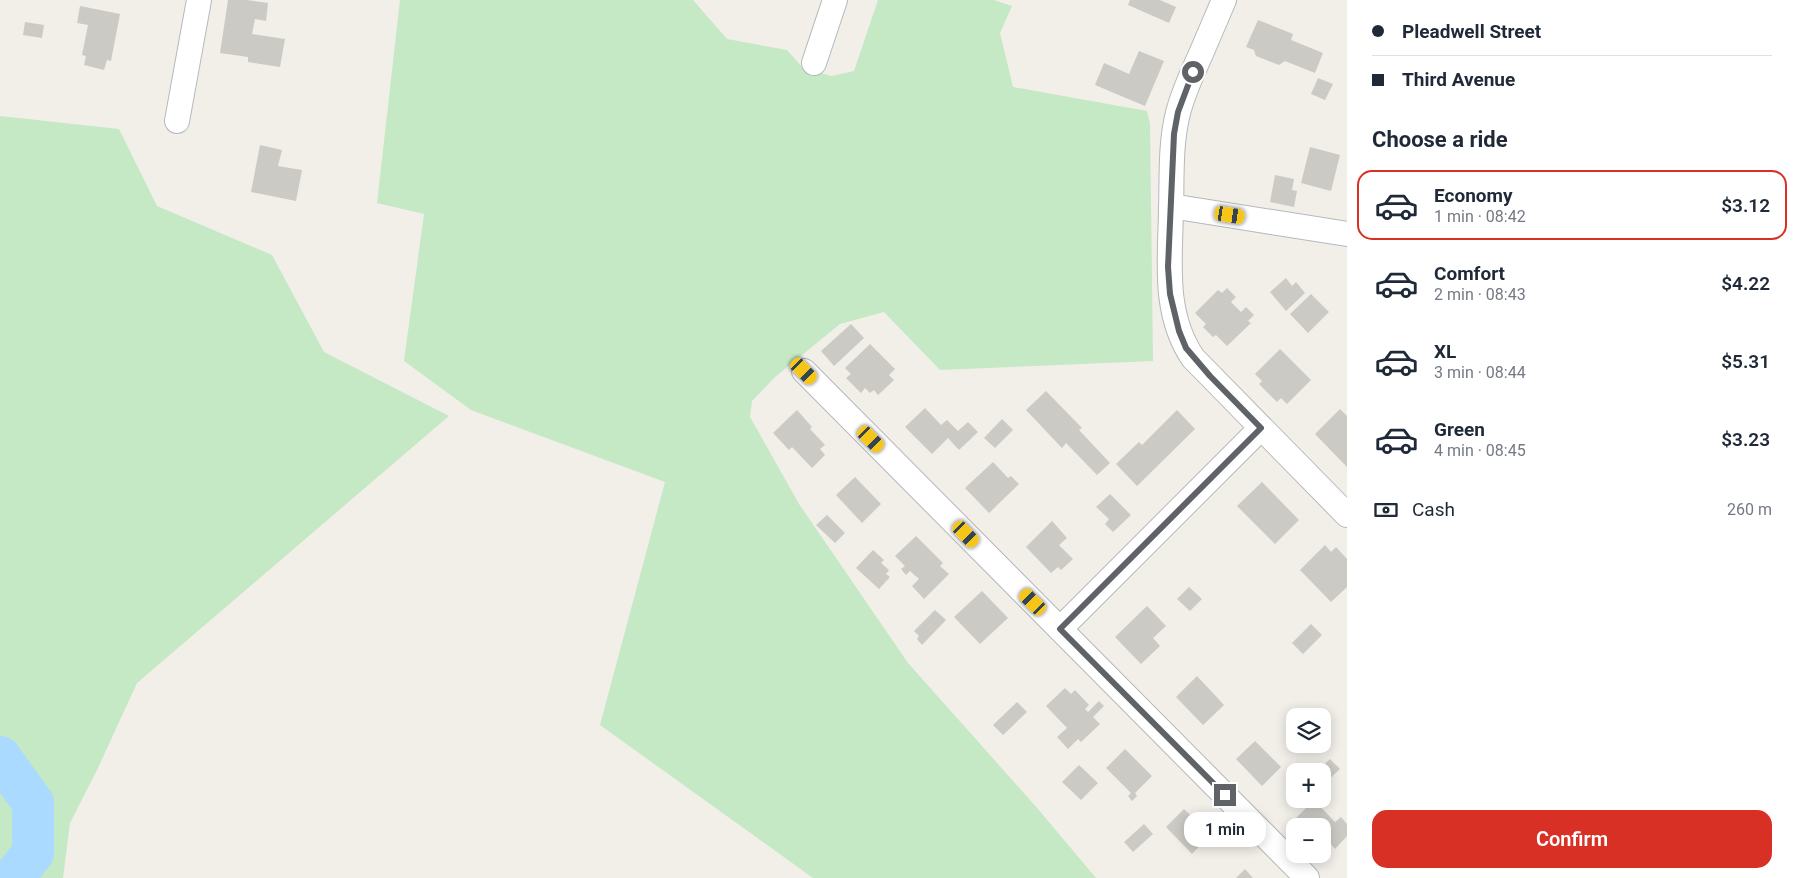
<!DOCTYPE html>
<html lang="en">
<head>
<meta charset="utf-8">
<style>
	body { margin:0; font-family:Roboto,sans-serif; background:#f2f2f3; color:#1f2937; height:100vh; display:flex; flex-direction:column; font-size:19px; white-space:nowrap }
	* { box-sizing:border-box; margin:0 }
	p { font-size:16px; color:#747a83 }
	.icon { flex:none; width:28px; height:28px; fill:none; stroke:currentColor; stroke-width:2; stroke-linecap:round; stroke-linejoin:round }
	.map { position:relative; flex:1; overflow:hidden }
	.drawer { display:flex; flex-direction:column; background:#fff; width:450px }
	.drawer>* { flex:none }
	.guide { display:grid; align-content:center; height:110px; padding:0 25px; background:#fff }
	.controls { position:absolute; left:1286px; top:708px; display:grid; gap:10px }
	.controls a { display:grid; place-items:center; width:45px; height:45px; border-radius:10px; background:#fff; box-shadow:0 2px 12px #0003; font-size:25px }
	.end { position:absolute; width:22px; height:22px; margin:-11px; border:6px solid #5f6368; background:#fff; box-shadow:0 0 0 2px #fff }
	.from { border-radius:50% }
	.bubble { position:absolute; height:35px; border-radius:15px; background:#fff; box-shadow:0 2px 12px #0003; font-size:16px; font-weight:600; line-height:35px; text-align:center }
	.car { position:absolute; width:15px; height:30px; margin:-15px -8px; border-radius:6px; box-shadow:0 0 4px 1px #0007; background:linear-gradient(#f5c518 24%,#345 0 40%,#f5c518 0 76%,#345 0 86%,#f5c518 0) }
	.guide b { display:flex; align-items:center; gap:18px; height:48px; font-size:19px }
	.guide b+b { border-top:1px solid #e0e1e3 }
	.guide i { width:12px; height:12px; background:#1f2937 }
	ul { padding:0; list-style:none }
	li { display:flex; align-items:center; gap:15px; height:70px; margin:0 10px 8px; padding:0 15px; border:2px solid transparent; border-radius:15px }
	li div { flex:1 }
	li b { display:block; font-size:19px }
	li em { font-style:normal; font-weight:600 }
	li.on { border-color:#d93025 }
	li>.icon { width:45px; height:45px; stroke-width:1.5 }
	h2 { padding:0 25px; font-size:22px; line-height:60px }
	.pay { display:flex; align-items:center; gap:12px; height:55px; padding:0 25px; font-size:19px }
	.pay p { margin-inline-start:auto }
	.primary-button { display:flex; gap:10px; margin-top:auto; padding:10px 25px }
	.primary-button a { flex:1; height:58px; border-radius:15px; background:#d93025; color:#fff; font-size:20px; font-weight:600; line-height:58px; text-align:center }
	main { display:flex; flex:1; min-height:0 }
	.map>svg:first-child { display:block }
</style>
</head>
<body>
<main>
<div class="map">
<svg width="1347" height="878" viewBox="0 0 1347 878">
	<rect width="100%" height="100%" fill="#f1efe8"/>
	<!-- green -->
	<g fill="#c5e8c5">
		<polygon points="400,0 693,0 727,39 787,50 802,67 828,75 832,76 854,71 878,0 994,0 1012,6 1000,33 1013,87 1147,111 1150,123 1153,361 940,370 884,312 840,324 775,377 752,401 750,417 799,504 908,663 1038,809 1096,878 813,878 600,725 665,482 471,410 404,361 424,214 377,203"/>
		<polygon points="0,116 119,129 157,206 272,255 324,352 449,416 137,683 97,770 70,823 63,878 0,878"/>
	</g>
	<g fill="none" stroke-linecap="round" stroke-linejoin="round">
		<!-- river -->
		<polyline stroke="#aadaff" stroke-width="42" points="0,757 33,803 33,853 13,878"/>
	</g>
	<!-- building -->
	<g fill="#cccac5">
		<polygon points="228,0 247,0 268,3 266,21 255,19 252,34 285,39 280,67 248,62 248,57 220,53"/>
		<polygon points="1130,0 1160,0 1176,7 1169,23 1128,5"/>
		<polygon points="80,6 120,14 111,61 107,60 104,70 84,65 86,56 82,55 88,25 77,23"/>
		<polygon points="1258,20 1293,34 1291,40 1323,53 1315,73 1285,61 1279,65 1256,56 1254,50 1246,47"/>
		<polygon points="25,22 44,25 42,38 23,35"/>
		<polygon points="1139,51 1164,61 1145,106 1095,85 1104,63 1129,74"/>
		<polygon points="1318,78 1333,84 1325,100 1311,94"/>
		<polygon points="260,145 282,150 278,166 302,170 296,201 251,192"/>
		<polygon points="1310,147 1340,155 1331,191 1301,183"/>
		<polygon points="1275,175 1294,179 1292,190 1297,191 1294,207 1270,202"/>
		<polygon points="1286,278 1292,286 1296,282 1305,293 1286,311 1270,292"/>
		<polygon points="1227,288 1236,297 1231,302 1241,312 1246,307 1254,315 1248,321 1251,323 1227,346 1216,335 1213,337 1203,327 1206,324 1195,313 1218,290 1222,293"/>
		<polygon points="1311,294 1329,312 1308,333 1290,314"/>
		<polygon points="851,324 864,338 834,366 821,351"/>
		<polygon points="870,344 895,369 889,375 894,380 878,395 874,390 870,393 865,388 861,393 846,378 851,374 845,368"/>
		<polygon points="1280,349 1311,380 1287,404 1281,398 1277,402 1259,384 1262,381 1255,374"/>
		<polygon points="1046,391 1082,428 1079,430 1110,463 1097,475 1066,443 1062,448 1026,410"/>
		<polygon points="925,408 941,425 947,420 958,431 968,422 978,432 959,450 948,438 932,454 905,427"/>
		<polygon points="1340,409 1347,416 1347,467 1315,434"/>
		<polygon points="797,410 812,427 810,429 825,445 820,449 825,455 812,468 792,447 789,450 773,433"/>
		<polygon points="1177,410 1195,429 1137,486 1116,464 1139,442 1142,445"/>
		<polygon points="1002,419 1013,430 995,448 984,438"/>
		<polygon points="993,462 1008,478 1011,476 1019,484 989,513 965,488"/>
		<polygon points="855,477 881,504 862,523 836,495"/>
		<polygon points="1262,482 1299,520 1275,544 1237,506"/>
		<polygon points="1110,494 1131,515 1113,532 1105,524 1109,519 1096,507"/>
		<polygon points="827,515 845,533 835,543 816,525"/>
		<polygon points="1052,521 1067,538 1059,545 1073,559 1061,570 1058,567 1051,573 1026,547"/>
		<polygon points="916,536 943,563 940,566 949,574 924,599 912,586 919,579 910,571 906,575 901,569 905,566 895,556"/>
		<polygon points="1325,545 1331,552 1336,547 1347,559 1347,587 1331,602 1300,570"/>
		<polygon points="873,550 884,560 881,563 889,570 886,574 890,577 879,589 856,568"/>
		<polygon points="1189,587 1202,599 1190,611 1177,599"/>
		<polygon points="982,591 1008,618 980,644 954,617"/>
		<polygon points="1147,606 1166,626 1153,638 1160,646 1141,664 1115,637"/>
		<polygon points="935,610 946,620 922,645 917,639 919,636 914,631"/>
		<polygon points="1311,624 1322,635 1303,654 1292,643"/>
		<polygon points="1197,676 1224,705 1203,725 1176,697"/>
		<polygon points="1065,688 1071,694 1075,690 1089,705 1085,709 1088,712 1099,701 1104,706 1093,717 1100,724 1081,742 1078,739 1068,749 1057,737 1067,728 1046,706"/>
		<polygon points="1017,702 1027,712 1003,735 993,725"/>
		<polygon points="1255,741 1281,767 1262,786 1236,759"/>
		<polygon points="1125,749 1152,776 1135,793 1137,796 1132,801 1128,796 1131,793 1106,768"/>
		<polygon points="1330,759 1340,769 1322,786 1322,771 1317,771"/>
		<polygon points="1079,765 1098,783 1081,800 1062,782"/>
		<polygon points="1314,800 1335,822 1341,817 1347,824 1347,836 1335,849 1327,840 1322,844 1322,826 1302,826 1295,819"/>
		<polygon points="1184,809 1210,835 1192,854 1166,827"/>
		<polygon points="1144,824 1153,834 1133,852 1124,842"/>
		<polygon points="1245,869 1253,878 1236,878"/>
	</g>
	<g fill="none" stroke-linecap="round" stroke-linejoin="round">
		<defs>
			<g id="minor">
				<path d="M1224 0C1216 19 1208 37 1200 56 1192 74 1183 93 1178 113 1170 144 1172 179 1171 211 1170 261 1163 314 1193 358L1347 515"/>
				<polyline points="814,63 835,0"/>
				<polyline points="177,121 199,0"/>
				<polyline points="1171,206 1347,234"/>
				<polyline points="804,371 1307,878"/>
				<polyline points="1060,629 1261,428"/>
			</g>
		</defs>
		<!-- minor casing -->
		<use href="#minor" stroke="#b5b8bc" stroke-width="26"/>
		<!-- minor -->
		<use href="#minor" stroke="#fff" stroke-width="24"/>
	</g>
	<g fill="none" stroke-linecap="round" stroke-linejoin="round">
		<!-- route -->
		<polyline stroke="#5f6368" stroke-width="6" points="1193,72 1178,112 1174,134 1168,267 1170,294 1179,331 1186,348 1210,376 1261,428 1060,629 1225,795"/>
	</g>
</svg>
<div class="controls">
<a><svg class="icon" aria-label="layers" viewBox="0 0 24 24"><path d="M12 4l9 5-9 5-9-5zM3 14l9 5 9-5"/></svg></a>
<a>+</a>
<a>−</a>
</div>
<i class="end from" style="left:1193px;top:72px"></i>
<i class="end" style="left:1225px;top:795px"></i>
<div class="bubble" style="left:1184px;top:812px;width:82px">1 min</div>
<i class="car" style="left:1230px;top:215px;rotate:99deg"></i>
<i class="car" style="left:804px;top:371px;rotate:135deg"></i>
<i class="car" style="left:871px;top:439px;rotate:135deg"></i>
<i class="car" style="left:966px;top:534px;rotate:136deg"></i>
<i class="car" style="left:1033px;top:602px;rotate:315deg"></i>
</div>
<section class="drawer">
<div class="guide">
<b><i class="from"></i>Pleadwell Street</b>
<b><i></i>Third Avenue</b>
</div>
<h2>Choose a ride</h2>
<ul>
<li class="on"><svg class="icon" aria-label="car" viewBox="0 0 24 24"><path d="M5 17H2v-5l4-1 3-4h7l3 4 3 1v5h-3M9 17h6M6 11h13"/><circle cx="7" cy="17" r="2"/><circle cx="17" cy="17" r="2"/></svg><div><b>Economy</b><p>1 min · 08:42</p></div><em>$3.12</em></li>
<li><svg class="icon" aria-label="car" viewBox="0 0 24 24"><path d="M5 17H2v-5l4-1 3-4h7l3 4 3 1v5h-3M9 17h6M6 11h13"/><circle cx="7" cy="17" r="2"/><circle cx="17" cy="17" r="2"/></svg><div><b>Comfort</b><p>2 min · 08:43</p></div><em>$4.22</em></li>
<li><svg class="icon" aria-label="car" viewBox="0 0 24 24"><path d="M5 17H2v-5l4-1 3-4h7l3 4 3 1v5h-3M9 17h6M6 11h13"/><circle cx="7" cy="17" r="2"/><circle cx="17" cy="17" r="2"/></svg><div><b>XL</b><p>3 min · 08:44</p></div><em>$5.31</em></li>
<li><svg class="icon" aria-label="car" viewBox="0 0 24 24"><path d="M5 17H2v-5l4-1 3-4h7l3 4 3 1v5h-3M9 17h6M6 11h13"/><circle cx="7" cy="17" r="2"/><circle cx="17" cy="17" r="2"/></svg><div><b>Green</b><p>4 min · 08:45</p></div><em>$3.23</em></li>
</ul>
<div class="pay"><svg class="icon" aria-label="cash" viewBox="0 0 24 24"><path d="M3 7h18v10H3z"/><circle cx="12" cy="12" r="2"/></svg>Cash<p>260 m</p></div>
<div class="primary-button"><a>Confirm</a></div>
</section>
</main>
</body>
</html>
